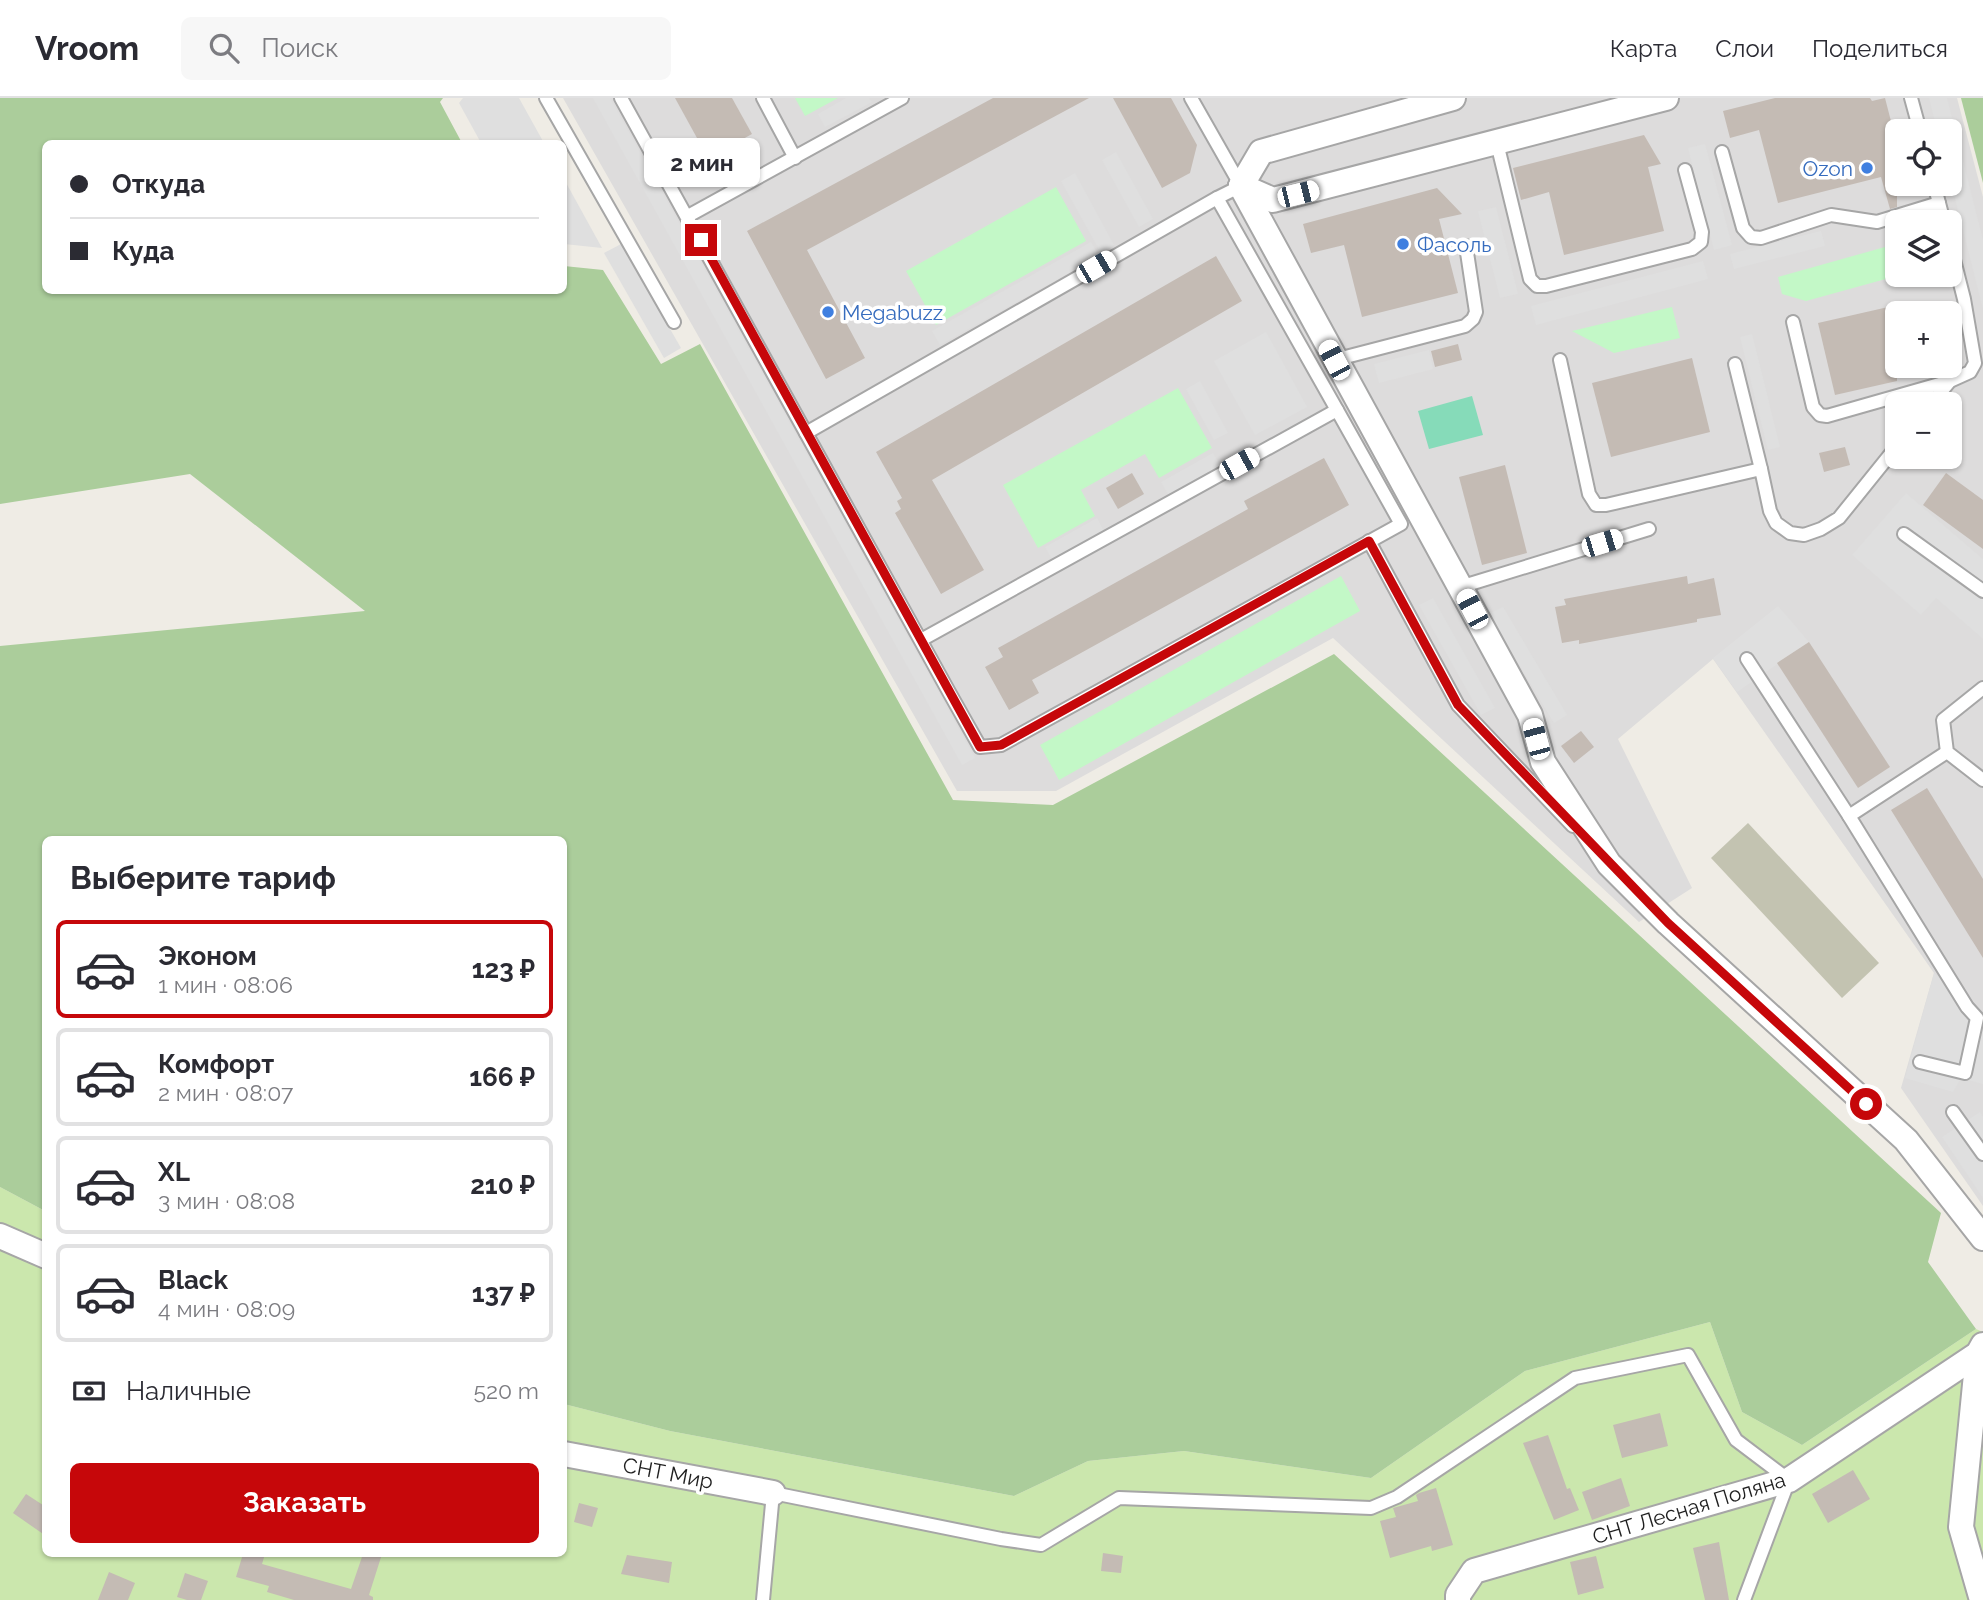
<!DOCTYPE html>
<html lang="ru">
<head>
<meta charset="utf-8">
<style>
	body { margin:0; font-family:Raleway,sans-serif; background:#f7f7f7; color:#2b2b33; height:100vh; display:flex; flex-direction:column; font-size:26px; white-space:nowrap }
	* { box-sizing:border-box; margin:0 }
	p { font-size:23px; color:#7c7c81 }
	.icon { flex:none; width:38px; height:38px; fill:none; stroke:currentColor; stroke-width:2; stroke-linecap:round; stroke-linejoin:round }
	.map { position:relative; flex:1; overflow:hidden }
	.drawer { position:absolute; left:42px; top:738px; width:525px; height:721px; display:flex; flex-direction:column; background:#fff; border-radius:10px; box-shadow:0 2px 5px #0004 }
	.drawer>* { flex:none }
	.top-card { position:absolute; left:42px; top:42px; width:525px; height:154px; border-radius:10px; box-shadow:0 2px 5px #0004; display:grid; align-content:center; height:154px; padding:0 28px; background:#fff }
	.tools { position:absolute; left:1885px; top:21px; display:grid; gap:14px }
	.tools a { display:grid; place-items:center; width:77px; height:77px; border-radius:10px; background:#fff; box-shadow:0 2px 5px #0004; font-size:35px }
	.end { position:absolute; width:32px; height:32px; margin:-16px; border:9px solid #c6070a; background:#fff; box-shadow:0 0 0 4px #fff }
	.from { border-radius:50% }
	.bubble { position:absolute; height:49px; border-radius:10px; background:#fff; box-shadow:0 2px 5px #0004; font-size:23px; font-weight:700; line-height:49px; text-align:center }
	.car { position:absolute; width:21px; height:42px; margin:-21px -10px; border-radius:9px; box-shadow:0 0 5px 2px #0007; background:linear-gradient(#fff 24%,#345 0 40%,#fff 0 76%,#345 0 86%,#fff 0) }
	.top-card b { display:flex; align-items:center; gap:24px; height:66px; font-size:26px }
	.top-card b+b { border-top:2px solid #e1e1e2 }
	.top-card i { width:18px; height:18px; background:#2b2b33 }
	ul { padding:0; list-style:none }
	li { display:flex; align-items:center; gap:21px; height:98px; margin:0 14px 10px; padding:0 14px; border:4px solid #e1e1e2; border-radius:10px }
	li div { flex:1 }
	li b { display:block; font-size:26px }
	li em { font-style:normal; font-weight:700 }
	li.active { border-color:#c6070a }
	li>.icon { width:63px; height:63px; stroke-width:1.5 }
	h2 { padding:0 28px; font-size:32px; line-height:84px }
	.pay { display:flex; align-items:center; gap:18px; height:77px; padding:0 28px; font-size:26px }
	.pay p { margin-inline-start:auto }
	.action { display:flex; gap:14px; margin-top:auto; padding:14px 28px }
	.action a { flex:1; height:80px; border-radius:10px; background:#c6070a; color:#fff; font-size:28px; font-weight:700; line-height:80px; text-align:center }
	header { display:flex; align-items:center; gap:42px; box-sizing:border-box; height:98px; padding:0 35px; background:#fff; border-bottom:2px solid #e1e1e2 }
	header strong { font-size:33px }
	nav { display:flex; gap:38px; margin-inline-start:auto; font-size:24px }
	.search { width:490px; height:63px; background:#f7f7f7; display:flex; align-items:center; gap:18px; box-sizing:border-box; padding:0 24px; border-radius:10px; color:#7c7c81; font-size:26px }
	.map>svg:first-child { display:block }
</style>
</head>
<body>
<header>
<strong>Vroom</strong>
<div class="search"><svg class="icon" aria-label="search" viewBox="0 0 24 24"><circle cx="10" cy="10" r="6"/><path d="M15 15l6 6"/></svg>Поиск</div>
<nav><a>Карта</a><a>Слои</a><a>Поделиться</a></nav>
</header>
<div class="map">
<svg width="1983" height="1502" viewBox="0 0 1983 1502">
	<rect width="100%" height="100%" fill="#efece5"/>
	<!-- residential -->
	<path fill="#dddcdc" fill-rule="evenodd" d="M563 0H1957L1983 99V1108L1901 990 1934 875 1713 561 1618 641 1692 790 1639 824 1333 540 1056 693H957ZM1897 33H1950V86H1897ZM1897 124H1950V177H1897ZM1897 215H1950V268H1897ZM1897 306H1950V359H1897Z"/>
	<!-- construction -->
	<polygon fill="#c3c3b1" points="1748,725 1879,865 1842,900 1711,760"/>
	<!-- grass -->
	<polygon fill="#cbe7ad" points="0,1089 45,1113 46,1456 564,1456 564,1306 670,1333 1014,1398 1088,1363 1184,1353 1371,1380 1525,1273 1710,1224 1742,1314 1802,1347 1976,1231 1983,1234 1983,1502 0,1502"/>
	<!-- forest -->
	<g fill="#abcd9b">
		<polygon points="0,0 443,0 440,4 462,45 46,46 46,192 564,192 564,168 603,172 661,266 700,246 953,702 1053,707 1334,556 1941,1115 1928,1164 1976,1231 1802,1347 1742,1314 1710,1224 1525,1273 1371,1380 1184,1353 1088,1363 1014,1398 670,1333 564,1306 564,742 46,742 45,1113 0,1089 0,548 365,513 190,376 0,406"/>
		<polygon points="1961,0 1983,0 1983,85"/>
	</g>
	<!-- park -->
	<g fill="#c3f8c7">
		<polygon points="795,0 838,0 805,18"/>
		<polygon points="1056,89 1086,143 936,227 906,173"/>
		<polygon points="1885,149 1893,179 1806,203 1782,196 1778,179"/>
		<polygon points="1672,209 1680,240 1614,255 1572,233"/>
		<polygon points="1178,290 1212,350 1159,380 1145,356 1081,392 1095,418 1038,450 1003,387"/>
		<polygon points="1341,478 1360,513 1059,682 1040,647"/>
	</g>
	<!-- pitch -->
	<polygon fill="#86dbb9" points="1472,298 1483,337 1429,351 1418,313"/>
	<!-- parking -->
	<g fill="#dfdfdf">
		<polygon points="463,0 519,0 544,45 481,45 459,5"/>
		<polygon points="593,0 610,0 975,660 962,667"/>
		<polygon points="846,0 869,0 872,4 825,29 818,16"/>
		<polygon points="1929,0 1947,0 1983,142 1983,211 1950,81 1950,33 1937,33"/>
		<polygon points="1705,46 1732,147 1714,152 1688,50"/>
		<polygon points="1116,54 1153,121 1139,129 1102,62"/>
		<polygon points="1075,75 1114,147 1101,155 1061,83"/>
		<polygon points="564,81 602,150 564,146"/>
		<polygon points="1496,109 1518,196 1500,200 1478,113"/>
		<polygon points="1821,133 1825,148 1734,171 1730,156"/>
		<polygon points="1091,144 1099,158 940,247 932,233"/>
		<polygon points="621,146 681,250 664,260 604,155"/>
		<polygon points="1703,163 1708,181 1536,227 1531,208"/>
		<polygon points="1266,234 1307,309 1255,337 1214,263"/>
		<polygon points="1752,236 1780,349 1768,352 1740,239"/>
		<polygon points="1429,252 1433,271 1379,285 1374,266"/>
		<polygon points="1200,283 1228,335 1214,342 1186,291"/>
		<polygon points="1213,355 1221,369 1169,398 1161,384"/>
		<polygon points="1906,395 1983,461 1983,541 1936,500 1921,517 1852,457"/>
		<polygon points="1097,420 1104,434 1053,463 1045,449"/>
		<polygon points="1433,500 1495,610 1481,617 1419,507"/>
		<polygon points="1778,508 1809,544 1737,594 1713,560"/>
		<polygon points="1503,509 1567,617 1554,625 1489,516"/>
		<polygon points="1934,875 1983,917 1983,986 1961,980 1953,994 1905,980"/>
		<polygon points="1980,1014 1983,1019 1983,1100 1942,1039"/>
	</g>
	<!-- building -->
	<g fill="#c4bbb4">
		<polygon points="675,0 732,0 752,36 708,60"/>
		<polygon points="993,0 1089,0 807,152 865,260 826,281 747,133"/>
		<polygon points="1113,0 1171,0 1197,47 1190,75 1162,90"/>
		<polygon points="1775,0 1870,0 1872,3 1885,0 1893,31 1897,30 1897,109 1890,111 1881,79 1778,105 1759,32 1730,40 1723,13"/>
		<polygon points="1644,37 1661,66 1648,69 1664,133 1564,157 1549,94 1521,102 1513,70"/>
		<polygon points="1437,90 1462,116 1439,121 1458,195 1362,219 1344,147 1311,155 1303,126"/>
		<polygon points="1216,158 1242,203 932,382 984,472 941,496 895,415 901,411 897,403 902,400 876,354"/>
		<polygon points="1897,207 1897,283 1835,297 1818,225"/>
		<polygon points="1458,246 1462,262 1435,269 1431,253"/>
		<polygon points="1692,260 1710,334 1611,359 1592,285"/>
		<polygon points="1845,349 1850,367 1824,374 1819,355"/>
		<polygon points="1324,360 1349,407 1032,582 1039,595 1009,612 985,569 1003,559 998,550 1248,411 1244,403"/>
		<polygon points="1505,367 1527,455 1482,467 1459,379"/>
		<polygon points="1132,375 1144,396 1118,411 1106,390"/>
		<polygon points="1946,375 1983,402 1983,451 1923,407"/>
		<polygon points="1687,478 1688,486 1714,480 1721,517 1697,521 1697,524 1579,546 1579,542 1562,545 1555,509 1566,507 1564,501"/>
		<polygon points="1809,544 1890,669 1858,690 1777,565"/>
		<polygon points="1581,633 1594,649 1574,665 1561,648"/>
		<polygon points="1927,690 1983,781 1983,860 1891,712"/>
		<polygon points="1660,1315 1668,1348 1622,1360 1613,1327"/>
		<polygon points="1548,1337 1567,1391 1570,1390 1579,1412 1554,1422 1523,1345"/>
		<polygon points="1853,1372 1870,1401 1828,1425 1812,1396"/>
		<polygon points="1621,1380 1630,1408 1592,1422 1582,1394"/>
		<polygon points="1436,1390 1453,1447 1432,1453 1431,1448 1390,1460 1380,1423 1396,1419 1393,1410 1418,1403 1416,1397 1419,1395"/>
		<polygon points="26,1396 46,1409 46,1438 13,1415"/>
		<polygon points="579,1405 598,1410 592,1429 574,1424"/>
		<polygon points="1719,1444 1729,1502 1705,1502 1693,1450"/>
		<polygon points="1103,1455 1123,1458 1121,1475 1101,1473"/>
		<polygon points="243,1456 265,1456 262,1466 351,1491 363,1456 382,1456 369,1497 373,1499 373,1502 294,1502 267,1494 269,1488 236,1479"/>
		<polygon points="627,1457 672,1464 669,1485 621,1476"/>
		<polygon points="1596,1458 1604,1490 1578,1497 1570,1464"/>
		<polygon points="109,1474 135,1485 128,1502 98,1502"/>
		<polygon points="185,1475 208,1483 201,1502 187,1502 177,1499"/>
	</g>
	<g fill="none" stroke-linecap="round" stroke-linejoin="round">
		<defs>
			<g id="service">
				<polyline points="546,0 674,224"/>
				<polyline points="621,0 949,594 980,649 1001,647 1401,426 1337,312 921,542"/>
				<polyline points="763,0 795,60"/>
				<polyline points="1191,0 1241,88 1217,100"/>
				<polyline points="1911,0 1920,33"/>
				<polyline points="1497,45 1530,181 1537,188 1546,188 1692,151 1701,144 1702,134 1685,72"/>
				<polyline points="1722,54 1743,130 1751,139 1761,140 1831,117 1877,124 1939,105"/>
				<polyline points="1934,86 1944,124"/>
				<polyline points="688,118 902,0"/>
				<polyline points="1793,224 1813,309 1820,317 1827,318 1950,283"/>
				<polyline points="1334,262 1465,228 1473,221 1476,214 1466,148"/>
				<polyline points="1560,262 1589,396 1596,407 1606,407 1761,371 1770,413 1776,425 1790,435 1804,437 1821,431 1839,420 1897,348"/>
				<polyline points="1735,266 1761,371"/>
				<polyline points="1931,306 1950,283 1970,274 1975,265 1964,201 1950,146"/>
				<polyline points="806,335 1217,100 1337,312"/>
				<polyline points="1904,436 1983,493"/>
				<polyline points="1369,443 1458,607 1573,728"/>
				<polyline points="1460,489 1649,431"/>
				<polyline points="1747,561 1849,718"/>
				<polyline points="1983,590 1943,622 1947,654 1983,682"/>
				<polyline points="1920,964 1965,975 1977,920 1967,909 1849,718 1947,654"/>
				<polyline points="1953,1014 1983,1056"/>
				<polyline points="763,1502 773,1395 1001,1441 1041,1447 1119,1400 1371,1410 1397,1399 1575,1280 1688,1257 1736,1342 1789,1382 1744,1502"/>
			</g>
			<g id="minor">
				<polyline points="1241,88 1530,617 1543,664 1609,766 1668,825 1906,1042 1983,1140"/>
				<polyline points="1241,88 1273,102 1666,0"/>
				<polyline points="1241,88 1261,54 1453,0"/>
				<polyline points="0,1138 46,1158"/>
				<polyline points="1978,1256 1961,1429 1982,1502"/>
				<polyline points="564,1356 773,1395"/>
				<polyline points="1458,1502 1458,1497 1474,1473 1789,1382 1978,1256 1983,1247"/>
			</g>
		</defs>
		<!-- service casing -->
		<use href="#service" stroke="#a6a6a6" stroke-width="16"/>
		<!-- minor casing -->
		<use href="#minor" stroke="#a6a6a6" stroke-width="28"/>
		<!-- service -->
		<use href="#service" stroke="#fff" stroke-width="12"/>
		<!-- minor -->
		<use href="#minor" stroke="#fff" stroke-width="24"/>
	</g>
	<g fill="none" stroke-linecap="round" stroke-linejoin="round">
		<!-- route -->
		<polyline stroke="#c6070a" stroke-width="9" points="701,142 980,649 1001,647 1369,443 1458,607 1668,825 1866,1006"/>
	</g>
	<!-- markers -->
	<g fill="#3f7fe0" stroke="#fff" stroke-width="2.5">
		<circle cx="1867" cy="70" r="7"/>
		<circle cx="1403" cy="146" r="7"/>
		<circle cx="828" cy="214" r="7"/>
	</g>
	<g text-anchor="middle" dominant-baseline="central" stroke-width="7" stroke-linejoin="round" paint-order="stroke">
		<!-- shop labels -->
		<g font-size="21" fill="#366cbe" stroke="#fff" text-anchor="start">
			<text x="1853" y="70" text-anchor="end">Ozon</text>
			<text x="1417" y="146">Фасоль</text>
			<text x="842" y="214">Megabuzz</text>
		</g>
		<!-- street labels -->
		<g font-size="21" fill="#1f1f1f" stroke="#fff">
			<text transform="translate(668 1375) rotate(11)">СНТ Мир</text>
			<text transform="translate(1689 1410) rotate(-17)">СНТ Лесная Поляна</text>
		</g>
	</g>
</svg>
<div class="tools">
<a><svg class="icon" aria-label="locate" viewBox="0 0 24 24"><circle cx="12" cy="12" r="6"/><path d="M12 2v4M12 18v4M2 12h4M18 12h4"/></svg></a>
<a><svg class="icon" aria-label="layers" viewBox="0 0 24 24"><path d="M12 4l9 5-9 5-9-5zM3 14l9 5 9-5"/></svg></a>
<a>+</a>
<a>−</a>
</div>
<i class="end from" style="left:1866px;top:1006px"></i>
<i class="end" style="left:701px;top:142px"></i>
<div class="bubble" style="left:644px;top:40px;width:116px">2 мин</div>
<i class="car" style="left:1298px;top:96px;rotate:76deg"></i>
<i class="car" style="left:1096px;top:169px;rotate:60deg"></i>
<i class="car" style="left:1334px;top:262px;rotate:332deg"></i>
<i class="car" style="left:1239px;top:366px;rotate:61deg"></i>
<i class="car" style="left:1602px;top:445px;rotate:73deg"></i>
<i class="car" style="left:1472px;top:511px;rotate:332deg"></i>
<i class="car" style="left:1536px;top:641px;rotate:345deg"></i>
<div class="top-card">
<b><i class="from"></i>Откуда</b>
<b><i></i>Куда</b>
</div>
<section class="drawer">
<h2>Выберите тариф</h2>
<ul>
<li class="active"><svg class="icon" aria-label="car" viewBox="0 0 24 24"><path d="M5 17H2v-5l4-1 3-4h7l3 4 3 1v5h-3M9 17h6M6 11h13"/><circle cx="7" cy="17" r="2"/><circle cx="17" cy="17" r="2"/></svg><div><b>Эконом</b><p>1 мин · 08:06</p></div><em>123 ₽</em></li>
<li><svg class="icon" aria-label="car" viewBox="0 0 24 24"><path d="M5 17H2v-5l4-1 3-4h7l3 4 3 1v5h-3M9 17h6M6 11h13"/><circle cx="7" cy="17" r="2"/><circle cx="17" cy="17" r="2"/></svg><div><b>Комфорт</b><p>2 мин · 08:07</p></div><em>166 ₽</em></li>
<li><svg class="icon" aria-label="car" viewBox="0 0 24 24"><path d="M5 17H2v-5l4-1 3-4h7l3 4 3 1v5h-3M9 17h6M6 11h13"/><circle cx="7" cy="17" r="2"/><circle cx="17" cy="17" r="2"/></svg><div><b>XL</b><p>3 мин · 08:08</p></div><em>210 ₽</em></li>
<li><svg class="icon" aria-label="car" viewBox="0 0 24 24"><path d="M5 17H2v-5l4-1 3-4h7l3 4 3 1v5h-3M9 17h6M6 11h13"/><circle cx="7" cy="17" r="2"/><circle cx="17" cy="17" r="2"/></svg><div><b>Black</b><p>4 мин · 08:09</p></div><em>137 ₽</em></li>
</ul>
<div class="pay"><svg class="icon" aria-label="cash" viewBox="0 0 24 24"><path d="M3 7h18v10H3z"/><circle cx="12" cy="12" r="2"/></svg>Наличные<p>520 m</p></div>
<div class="action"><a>Заказать</a></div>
</section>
</div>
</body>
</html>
